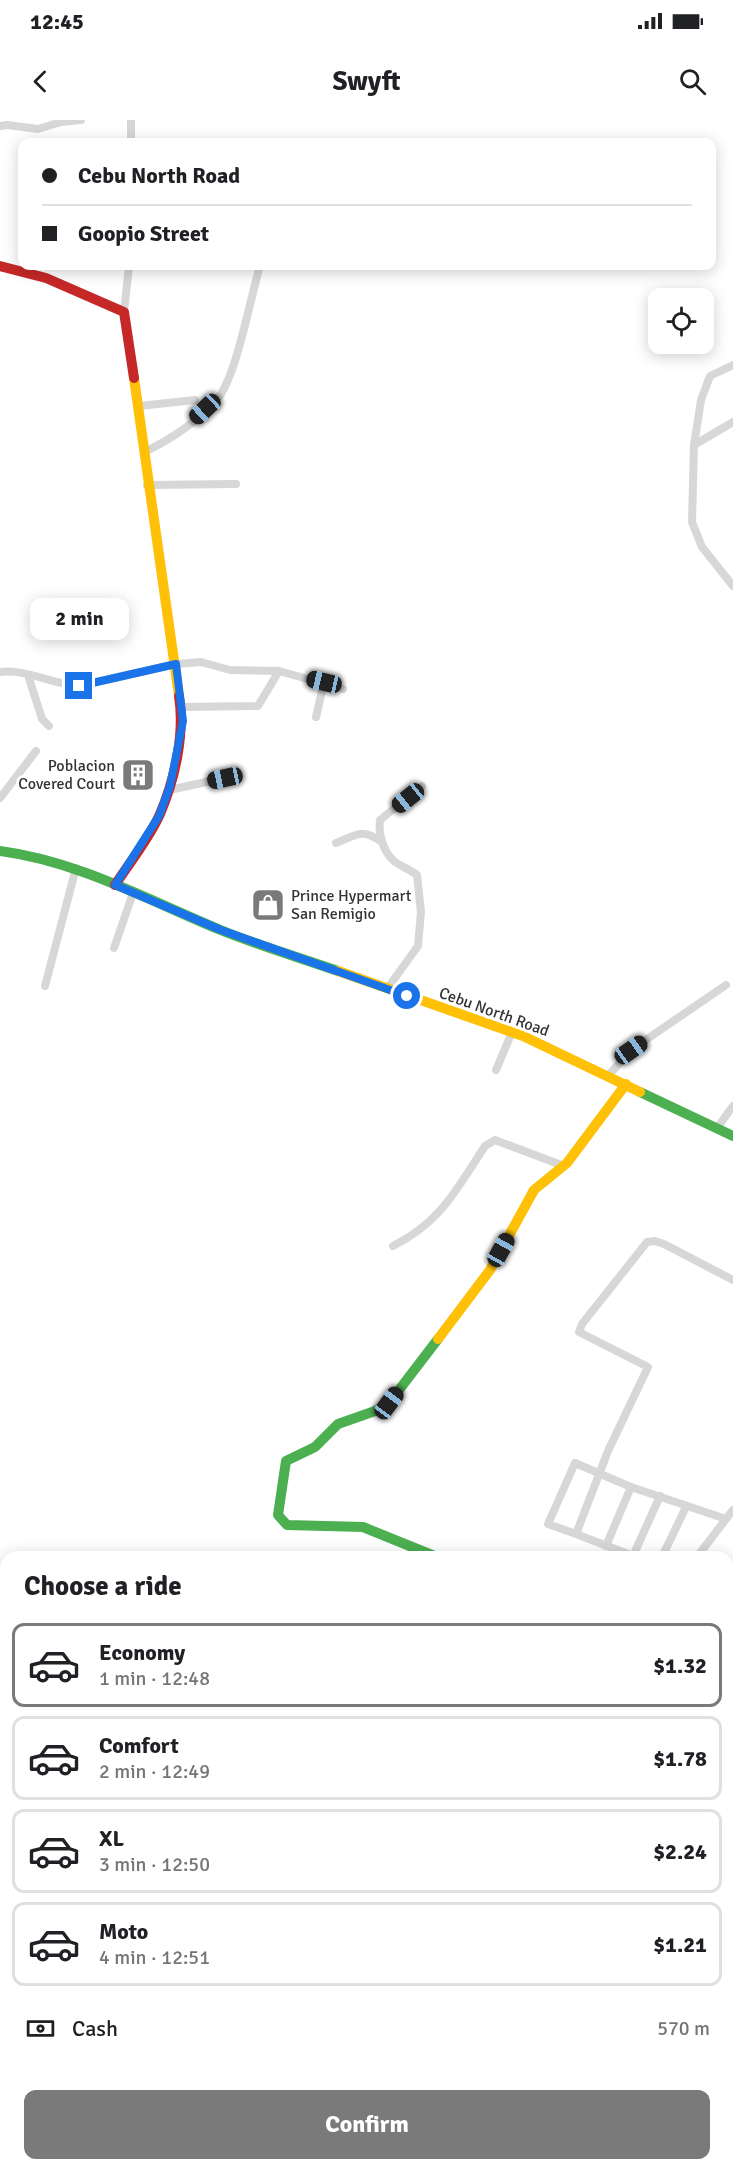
<!DOCTYPE html>
<html lang="en">
<head>
<meta charset="utf-8">
<style>
	body { margin:0; font-family:Signika,sans-serif; background:#f2f2f2; color:#202124; height:100vh; display:flex; flex-direction:column; font-size:22px; white-space:nowrap }
	* { box-sizing:border-box; margin:0 }
	p { font-size:20px; color:#757577 }
	.icon { flex:none; width:33px; height:33px; fill:none; stroke:currentColor; stroke-width:2; stroke-linecap:round; stroke-linejoin:round }
	.map { position:relative; flex:1; overflow:hidden }
	.drawer { position:absolute; left:0px; top:1431px; width:734px; height:620px; display:flex; flex-direction:column; background:#fff; border-radius:18px 18px 0 0; box-shadow:0 3px 15px #0003 }
	.drawer>* { flex:none }
	.banner { position:absolute; left:18px; top:18px; width:698px; height:132px; border-radius:12px; box-shadow:0 3px 15px #0003; display:grid; align-content:center; height:132px; padding:0 24px; background:#fff }
	.controls { position:absolute; left:648px; top:168px; display:grid; gap:12px }
	.controls a { display:grid; place-items:center; width:66px; height:66px; border-radius:12px; background:#fff; box-shadow:0 3px 15px #0003; font-size:30px }
	.end { position:absolute; width:27px; height:27px; margin:-14px; border:8px solid #1a73e8; background:#fff; box-shadow:0 0 0 3px #fff }
	.from { border-radius:50% }
	.bubble { position:absolute; height:42px; border-radius:12px; background:#fff; box-shadow:0 3px 15px #0003; font-size:20px; font-weight:700; line-height:42px; text-align:center }
	.car { position:absolute; width:18px; height:36px; margin:-18px -9px; border-radius:8px; box-shadow:0 0 4px 2px #0007; background:linear-gradient(#222 24%,#8ab4d8 0 40%,#222 0 76%,#8ab4d8 0 86%,#222 0) }
	.banner b { display:flex; align-items:center; gap:21px; height:57px; font-size:22px }
	.banner b+b { border-top:2px solid #e0e0e0 }
	.banner i { width:15px; height:15px; background:#202124 }
	ul { padding:0; list-style:none }
	li { display:flex; align-items:center; gap:18px; height:84px; margin:0 12px 9px; padding:0 12px; border:3px solid #e0e0e0; border-radius:12px }
	li div { flex:1 }
	li b { display:block; font-size:22px }
	li em { font-style:normal; font-weight:700 }
	li.current { border-color:#7a7a7a }
	li>.icon { width:54px; height:54px; stroke-width:1.5 }
	h2 { padding:0 24px; font-size:27px; line-height:72px }
	.pay { display:flex; align-items:center; gap:15px; height:66px; padding:0 24px; font-size:22px }
	.pay p { margin-inline-start:auto }
	.button { display:flex; gap:12px; margin-top:auto; padding:12px 24px }
	.button a { flex:1; height:69px; border-radius:12px; background:#7a7a7a; color:#fff; font-size:24px; font-weight:700; line-height:69px; text-align:center }
	.status { display:flex; justify-content:space-between; align-items:center; height:42px; padding:0 30px; background:#fff; direction:ltr }
	.status svg { height:16px; fill:currentColor }
	header { display:flex; justify-content:space-between; align-items:center; height:78px; padding:0 24px; background:#fff; font-size:27px; font-weight:700 }
	.map>svg:first-child { display:block }
</style>
</head>
<body>
<div class="status"><b>12:45</b><svg viewBox="0 0 49 12"><path d="M0 12V9h3v3zM5 12V6h3v6zM10 12V3h3v9zM15 12V0h3v12zM26 1h20v11H26zM47 4h2v5h-2z"/></svg></div>
<header><svg class="icon" aria-label="back" viewBox="0 0 24 24"><path d="M15 5l-7 7 7 7"/></svg>Swyft<svg class="icon" aria-label="search" viewBox="0 0 24 24"><circle cx="10" cy="10" r="6"/><path d="M15 15l6 6"/></svg></header>
<div class="map">
<svg width="733" height="2050" viewBox="0 0 733 2050">
	<rect width="100%" height="100%" fill="#fff"/>
	<g fill="none" stroke-linecap="round" stroke-linejoin="round">
		<!-- river -->
		<polyline stroke="#ddebf3" stroke-width="14" points="0,1773 2,1784"/>
		<!-- street -->
		<g stroke="#d7d7d7" stroke-width="8">
			<polyline points="131,0 131,22"/>
			<polyline points="0,6 7,5 38,9 61,2 81,0"/>
			<polyline points="124,192 129,146"/>
			<polyline points="733,245 710,256 701,280 694,325 692,402 702,427 733,466"/>
			<polyline points="139,286 195,280"/>
			<polyline points="694,325 733,302"/>
			<path d="M144 332C168 321 206 297 221 274 238 247 250 179 260 146"/>
			<polyline points="147,365 236,364"/>
			<path d="M0 552C27 549 52 564 79 566L176 544 201 542 230 550 279 551 343 569"/>
			<polyline points="28,555 42,599 49,606"/>
			<polyline points="181,587 258,586 279,551"/>
			<polyline points="316,597 324,562"/>
			<polyline points="169,670 225,658"/>
			<polyline points="0,678 36,631"/>
			<path d="M336 723C358 714 362 708 382 722"/>
			<polyline points="114,828 133,773"/>
			<polyline points="45,866 76,748"/>
			<path d="M387 869 418 826 421 792 417 755C410 749 399 746 393 740 383 731 378 713 380 700L422 666"/>
			<polyline points="496,950 512,912"/>
			<polyline points="608,956 631,930 726,865"/>
			<polyline points="717,1008 733,986"/>
			<path d="M393 1126C441 1102 456 1070 485 1026L495 1020 564 1046"/>
			<polyline points="576,1414 548,1404 575,1343 631,1367 726,1399 733,1390"/>
			<polyline points="606,1426 631,1367"/>
			<polyline points="633,1436 660,1376"/>
			<polyline points="636,1437 576,1414 608,1331 648,1247 579,1212 582,1204 647,1122 655,1121 664,1124 733,1160"/>
			<polyline points="662,1437 686,1387"/>
			<polyline points="697,1437 726,1399"/>
			<polyline points="728,1513 733,1521"/>
			<polyline points="728,1662 733,1667"/>
			<polyline points="167,2050 168,2044"/>
		</g>
		<!-- fast -->
		<g stroke="#4caf50" stroke-width="10">
			<path d="M0 731C77 741 146 779 218 809 257 825 298 837 338 851"/>
			<polyline points="640,972 733,1016"/>
			<polyline points="437,1437 363,1407 287,1405 278,1395 286,1341 315,1327 338,1304 375,1291 389,1283 438,1219"/>
		</g>
		<!-- slow -->
		<g stroke="#ffc107" stroke-width="10">
			<polyline points="134,258 179,576"/>
			<polyline points="338,851 523,916 640,972"/>
			<polyline points="438,1219 490,1150 534,1070 567,1043 626,964"/>
		</g>
		<!-- jam -->
		<g stroke="#c62828" stroke-width="10">
			<polyline points="0,146 46,158 124,192 134,258"/>
			<path d="M115 765C130 742 149 719 160 694 175 659 185 614 179 576"/>
		</g>
	</g>
	<g fill="none" stroke-linecap="round" stroke-linejoin="round">
		<!-- route -->
		<polyline stroke="#1a73e8" stroke-width="8" points="79,566 176,544 183,601 170,666 159,696 115,765 221,810 407,876"/>
	</g>
	<!-- icons -->
	<defs>
		<symbol id="building-square" viewBox="-11 -11 22 22"><rect x="-9" y="-9" width="18" height="18" rx="4" fill="#7a7a7a" stroke="#fff"/><path d="M-4-6H4V6H1V3H-1V6H-4ZM-2.5-4.3h1.7v1.8h-1.7ZM.8-4.3h1.7v1.8H.8ZM-2.5-1h1.7V.8h-1.7ZM.8-1h1.7V.8H.8Z" fill="#fff"/></symbol>
		<symbol id="shop-square" viewBox="-11 -11 22 22"><rect x="-9" y="-9" width="18" height="18" rx="4" fill="#7a7a7a" stroke="#fff"/><path d="M-5-2.5h2.3a2.7 3.5 0 0 1 5.4 0H5L5.5 6h-11ZM-1.5-2.5h3a1.5 2.3 0 0 0-3 0Z" fill="#fff"/></symbol>
	</defs>
	<g fill-rule="evenodd">
		<use href="#building-square" x="119" y="636" width="38" height="38"/>
		<use href="#shop-square" x="249" y="766" width="38" height="38"/>
	</g>
	<g text-anchor="middle" dominant-baseline="central" stroke-width="6" stroke-linejoin="round" paint-order="stroke">
		<!-- poi labels -->
		<g font-size="16" fill="#333" stroke="#fff" text-anchor="end">
			<text x="115" y="646">Poblacion<tspan x="115" dy="18">Covered Court</tspan></text>
			<text x="291" y="776" text-anchor="start">Prince Hypermart<tspan x="291" dy="18">San Remigio</tspan></text>
		</g>
		<!-- street labels -->
		<g font-size="16" fill="#333" stroke="#fff">
			<text transform="translate(494 892) rotate(20)">Cebu North Road</text>
		</g>
	</g>
</svg>
<div class="controls">
<a><svg class="icon" aria-label="locate" viewBox="0 0 24 24"><circle cx="12" cy="12" r="6"/><path d="M12 2v4M12 18v4M2 12h4M18 12h4"/></svg></a>
</div>
<i class="end from" style="left:407px;top:876px"></i>
<i class="end" style="left:79px;top:566px"></i>
<div class="bubble" style="left:30px;top:478px;width:99px">2 min</div>
<i class="car" style="left:205px;top:289px;rotate:227deg"></i>
<i class="car" style="left:324px;top:562px;rotate:283deg"></i>
<i class="car" style="left:225px;top:658px;rotate:258deg"></i>
<i class="car" style="left:408px;top:678px;rotate:231deg"></i>
<i class="car" style="left:631px;top:930px;rotate:55deg"></i>
<i class="car" style="left:501px;top:1130px;rotate:29deg"></i>
<i class="car" style="left:389px;top:1283px;rotate:37deg"></i>
<div class="banner">
<b><i class="from"></i>Cebu North Road</b>
<b><i></i>Goopio Street</b>
</div>
<section class="drawer">
<h2>Choose a ride</h2>
<ul>
<li class="current"><svg class="icon" aria-label="car" viewBox="0 0 24 24"><path d="M5 17H2v-5l4-1 3-4h7l3 4 3 1v5h-3M9 17h6M6 11h13"/><circle cx="7" cy="17" r="2"/><circle cx="17" cy="17" r="2"/></svg><div><b>Economy</b><p>1 min · 12:48</p></div><em>$1.32</em></li>
<li><svg class="icon" aria-label="car" viewBox="0 0 24 24"><path d="M5 17H2v-5l4-1 3-4h7l3 4 3 1v5h-3M9 17h6M6 11h13"/><circle cx="7" cy="17" r="2"/><circle cx="17" cy="17" r="2"/></svg><div><b>Comfort</b><p>2 min · 12:49</p></div><em>$1.78</em></li>
<li><svg class="icon" aria-label="car" viewBox="0 0 24 24"><path d="M5 17H2v-5l4-1 3-4h7l3 4 3 1v5h-3M9 17h6M6 11h13"/><circle cx="7" cy="17" r="2"/><circle cx="17" cy="17" r="2"/></svg><div><b>XL</b><p>3 min · 12:50</p></div><em>$2.24</em></li>
<li><svg class="icon" aria-label="car" viewBox="0 0 24 24"><path d="M5 17H2v-5l4-1 3-4h7l3 4 3 1v5h-3M9 17h6M6 11h13"/><circle cx="7" cy="17" r="2"/><circle cx="17" cy="17" r="2"/></svg><div><b>Moto</b><p>4 min · 12:51</p></div><em>$1.21</em></li>
</ul>
<div class="pay"><svg class="icon" aria-label="cash" viewBox="0 0 24 24"><path d="M3 7h18v10H3z"/><circle cx="12" cy="12" r="2"/></svg>Cash<p>570 m</p></div>
<div class="button"><a>Confirm</a></div>
</section>
</div>
</body>
</html>
